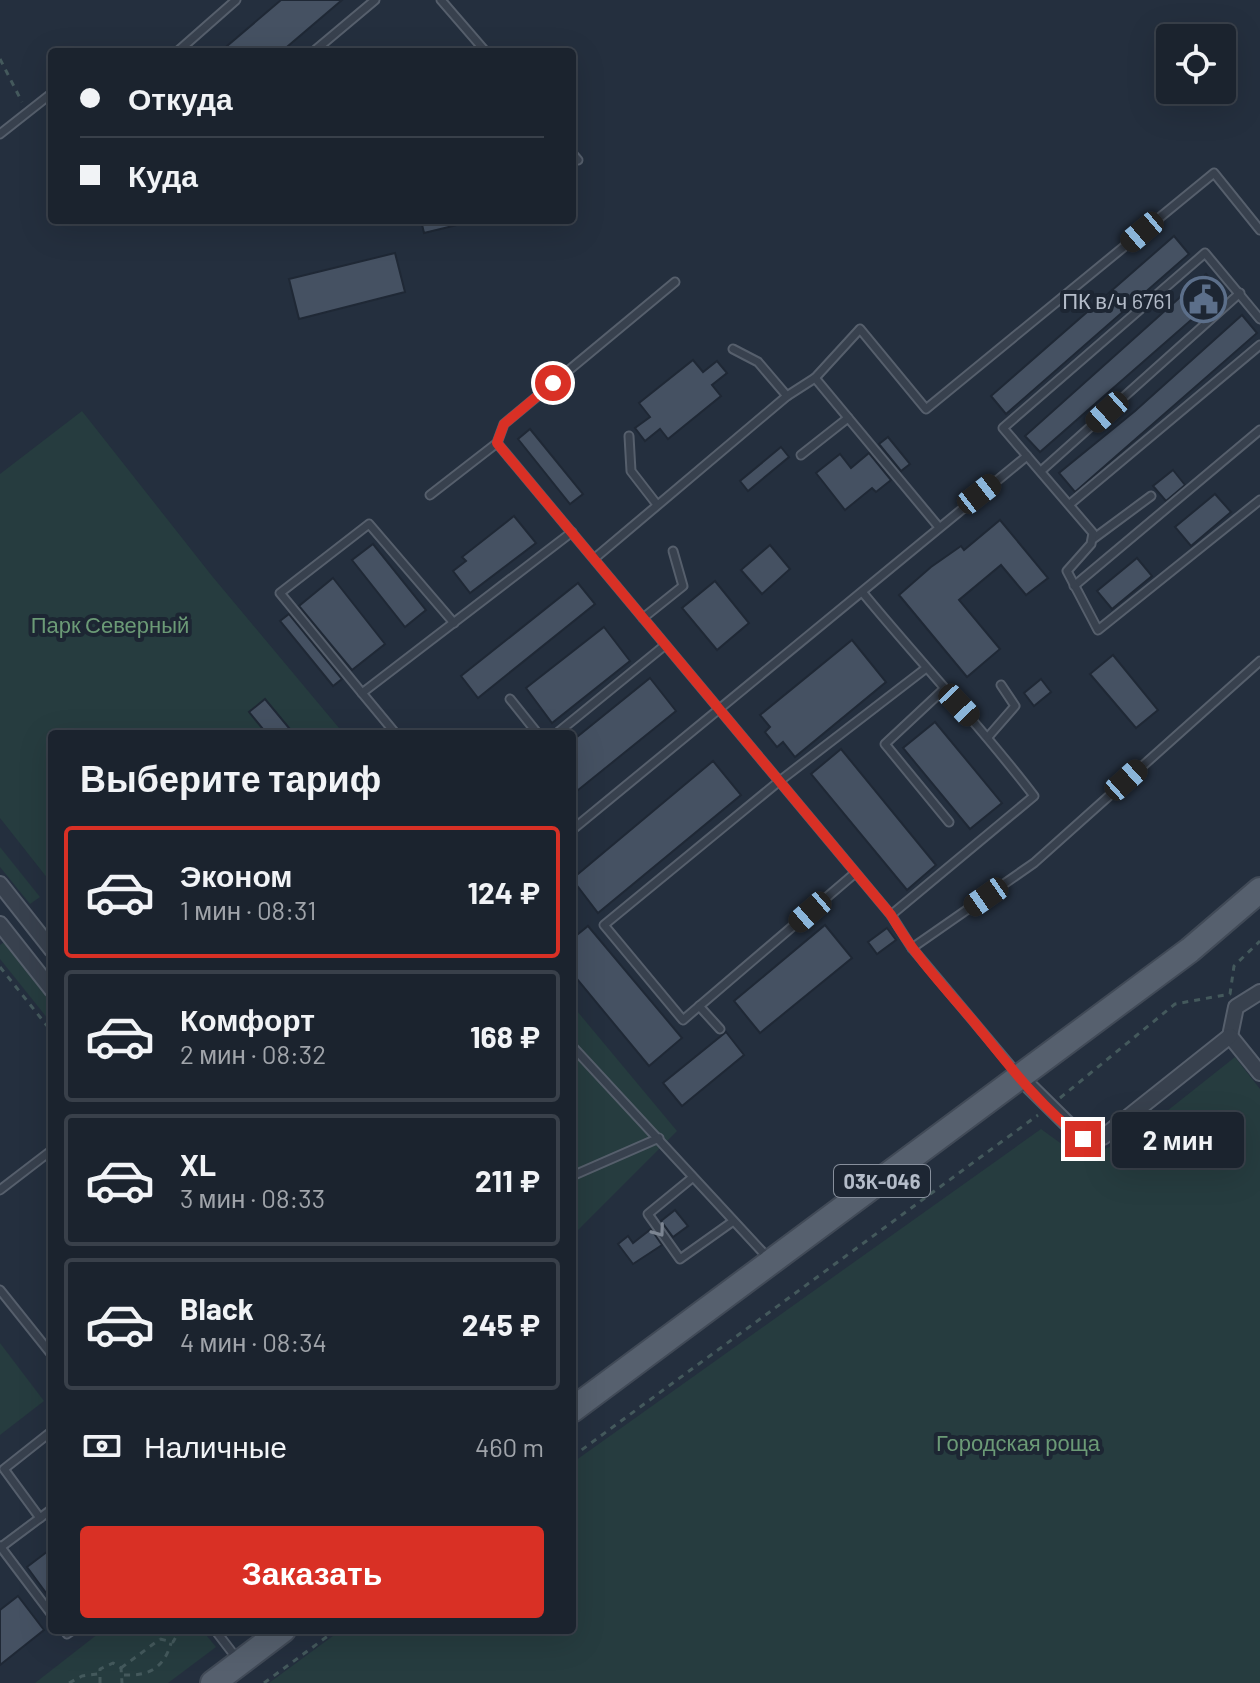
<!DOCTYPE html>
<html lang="ru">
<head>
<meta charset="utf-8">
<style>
	body { margin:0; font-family:Barlow,sans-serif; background:#282f3a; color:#f1f3f6; height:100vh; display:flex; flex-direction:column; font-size:30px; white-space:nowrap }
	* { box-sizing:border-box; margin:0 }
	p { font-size:26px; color:#a0a4aa }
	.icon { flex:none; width:44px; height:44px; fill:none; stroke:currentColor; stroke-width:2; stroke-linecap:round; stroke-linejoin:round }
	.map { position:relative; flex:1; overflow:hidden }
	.panel { position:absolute; left:48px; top:730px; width:528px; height:904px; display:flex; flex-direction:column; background:#1b232e; border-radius:8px; box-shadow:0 8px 32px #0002,0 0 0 2px #39404a }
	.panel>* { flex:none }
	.banner { position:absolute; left:48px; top:48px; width:528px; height:176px; border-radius:8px; box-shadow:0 8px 32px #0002,0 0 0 2px #39404a; display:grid; align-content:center; height:176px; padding:0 32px; background:#1b232e }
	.controls { position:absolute; left:1156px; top:24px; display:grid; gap:16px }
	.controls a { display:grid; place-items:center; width:80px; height:80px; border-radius:8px; background:#1b232e; box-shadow:0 8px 32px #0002,0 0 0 2px #39404a; font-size:40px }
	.end { position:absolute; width:36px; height:36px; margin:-18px; border:10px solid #d93025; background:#fff; box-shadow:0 0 0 4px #fff }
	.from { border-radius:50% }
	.bubble { position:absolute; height:56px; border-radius:8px; background:#1b232e; box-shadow:0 8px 32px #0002,0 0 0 2px #39404a; font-size:26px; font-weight:700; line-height:56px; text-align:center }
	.car { position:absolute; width:24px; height:48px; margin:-24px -12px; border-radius:10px; box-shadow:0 0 6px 2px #0007; background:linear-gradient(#222 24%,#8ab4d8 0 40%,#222 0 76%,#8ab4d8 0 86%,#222 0) }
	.banner b { display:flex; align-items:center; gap:28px; height:76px; font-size:30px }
	.banner b+b { border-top:2px solid #39404a }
	.banner i { width:20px; height:20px; background:#f1f3f6 }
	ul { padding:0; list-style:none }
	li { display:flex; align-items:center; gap:24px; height:132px; margin:0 16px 12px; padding:0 16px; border:4px solid #39404a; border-radius:8px }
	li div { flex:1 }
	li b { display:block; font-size:30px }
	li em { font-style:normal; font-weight:700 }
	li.selected { border-color:#d93025 }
	li>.icon { width:72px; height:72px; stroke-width:1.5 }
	h2 { padding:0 32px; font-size:36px; line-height:96px }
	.pay { display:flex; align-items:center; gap:20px; height:88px; padding:0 32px; font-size:30px }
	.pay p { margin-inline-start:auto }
	.primary-button { display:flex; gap:16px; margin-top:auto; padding:16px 32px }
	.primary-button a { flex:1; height:92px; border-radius:8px; background:#d93025; color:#fff; font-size:32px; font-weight:700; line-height:92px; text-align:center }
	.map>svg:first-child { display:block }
</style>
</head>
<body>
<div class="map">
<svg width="1260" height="1683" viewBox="0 0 1260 1683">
	<rect width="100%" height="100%" fill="#242f3e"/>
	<!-- green -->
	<g fill="#263c3f">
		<polygon points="82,411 212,576 344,734 52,734 52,884 0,818 0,474"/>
		<polygon points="0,847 40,897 30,904 0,867"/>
		<polygon points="4,942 52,1003 52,1024 0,959 0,945"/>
		<polygon points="572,1005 677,1131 572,1236"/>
		<polygon points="1235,1057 1260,1089 1260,1683 269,1683 341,1630 572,1630 572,1463 1041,1129 1081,1158 1133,1138"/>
		<polygon points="0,1343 44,1401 0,1435"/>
		<polygon points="103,1630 202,1630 216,1647 168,1683 35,1683"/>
	</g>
	<!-- building -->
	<g fill="#455162" stroke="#1f2835" stroke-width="2">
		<polygon points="281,0 342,0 281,52 220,52"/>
		<polygon points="421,220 461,220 461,224 424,233"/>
		<polygon points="1174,236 1189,254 1006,414 991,396"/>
		<polygon points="395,253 405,292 299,319 289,279"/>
		<polygon points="1206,274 1222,293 1040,452 1025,436"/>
		<polygon points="1242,315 1257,333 1075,492 1059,473 1135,411"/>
		<polygon points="693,360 703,372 717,361 727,373 712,385 721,396 668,439 660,429 645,441 635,428 650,417 639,403"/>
		<polygon points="530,429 583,494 570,504 518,439"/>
		<polygon points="888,437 910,464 901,471 879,444"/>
		<polygon points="781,447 789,457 748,491 740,481"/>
		<polygon points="869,453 891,480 876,492 872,488 845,510 816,473 840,454 851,468"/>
		<polygon points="1173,470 1185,485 1166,501 1153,486"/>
		<polygon points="1215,494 1231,512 1191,546 1175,527"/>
		<polygon points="514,516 536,543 470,593 453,571 466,561 462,557"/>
		<polygon points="1000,520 1048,578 1026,595 1001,565 959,600 1000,649 967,677 899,595 931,567 961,546 964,550"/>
		<polygon points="373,544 426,610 405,627 352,560"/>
		<polygon points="770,545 790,569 762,594 741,570"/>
		<polygon points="1137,558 1152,576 1112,609 1097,591"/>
		<polygon points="333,578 385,644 352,670 299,606"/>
		<polygon points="715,581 749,623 717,650 682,608"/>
		<polygon points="578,583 595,604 478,698 461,676"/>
		<polygon points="289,614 342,679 333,686 280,621"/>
		<polygon points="604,627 630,661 552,723 526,688"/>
		<polygon points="852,640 886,682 795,757 783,742 777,747 765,732 770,727 760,715"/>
		<polygon points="1113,655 1158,710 1136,728 1090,674"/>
		<polygon points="650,678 676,711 572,795 572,741"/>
		<polygon points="1041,679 1051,692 1034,706 1024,693"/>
		<polygon points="265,699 294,734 267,734 249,712"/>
		<polygon points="935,722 1002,803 970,829 903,748"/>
		<polygon points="841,749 936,865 907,890 811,774"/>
		<polygon points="713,761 741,795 598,913 572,879"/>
		<polygon points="825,925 852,958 760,1033 734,1001"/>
		<polygon points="588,926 682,1038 649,1066 572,973 572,939"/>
		<polygon points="887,928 896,940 877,954 868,942"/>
		<polygon points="726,1032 744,1055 682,1106 663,1083"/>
		<polygon points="675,1210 688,1226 673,1237 661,1221"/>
		<polygon points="651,1229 662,1245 633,1264 618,1244 628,1236 633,1243"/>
		<polygon points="52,1548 52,1601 27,1567"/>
		<polygon points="18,1596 44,1630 0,1665 0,1610"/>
	</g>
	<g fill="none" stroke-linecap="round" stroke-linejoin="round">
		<defs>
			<g id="lane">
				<polyline points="441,0 486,52"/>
				<polyline points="177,52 236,0"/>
				<polyline points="313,52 375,0"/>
				<polyline points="0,134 52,93"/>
				<polyline points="572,153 578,160"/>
				<polyline points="733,349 758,362 787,396"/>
				<polyline points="815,378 860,329 926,409 1214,173 1260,230"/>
				<polyline points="629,436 631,471 655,502"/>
				<polyline points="497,443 891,915 912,948 1016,1072"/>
				<polyline points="801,455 848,418"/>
				<polyline points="1027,456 1003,428 1205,253 1260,319"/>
				<polyline points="1041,471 1240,293"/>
				<polyline points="430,495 497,443 504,424 675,282"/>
				<polyline points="1070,504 1260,345"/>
				<polyline points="1093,539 1151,496"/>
				<polyline points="595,558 787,396 815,378 938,526"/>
				<polyline points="1074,586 1260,430"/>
				<path d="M863 593C919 661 980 725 1034 796L891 915"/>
				<polyline points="643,618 683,586 673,551"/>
				<polyline points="944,689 885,744 949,822"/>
				<polyline points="362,693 280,593 369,524 454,623"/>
				<polyline points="510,699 538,734"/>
				<polyline points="396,734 362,693 572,532"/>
				<polyline points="556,734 664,646"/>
				<polyline points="988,737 1015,706 1001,685"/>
				<polyline points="572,830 1027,456 1093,533 1091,544 1067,571 1098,630 1260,500"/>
				<polyline points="854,874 683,1020 604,925 777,783 925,669"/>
				<polyline points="912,948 1034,863 1260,661"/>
				<polyline points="699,1006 720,1029"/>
				<polyline points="572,1046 769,1259"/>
				<polyline points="572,1176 659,1138"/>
				<polyline points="692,1178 648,1214 680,1259 732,1222"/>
				<polyline points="0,1190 52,1150"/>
				<polyline points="0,1290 52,1355"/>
				<polyline points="40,1518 4,1469 52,1431"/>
				<polyline points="0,1546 52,1615"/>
				<polyline points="1,1547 52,1509"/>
				<polyline points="64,1630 67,1634 73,1630"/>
				<polyline points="215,1630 238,1660"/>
			</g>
			<g id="street">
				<polyline points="0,884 52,950"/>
				<polyline points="0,924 52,990"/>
				<polyline points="1230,1036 1236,1007 1260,992"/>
				<polyline points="1230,1036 1260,1073"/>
				<polyline points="1020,1077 1083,1139 1103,1137 1230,1036"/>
			</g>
			<g id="primary">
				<polyline points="572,1410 1190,950 1260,890"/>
				<polyline points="213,1683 283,1630"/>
			</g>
		</defs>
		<!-- lane casing -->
		<use href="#lane" stroke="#565f6c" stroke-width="11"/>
		<!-- street casing -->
		<use href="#street" stroke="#565f6c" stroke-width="18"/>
		<!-- primary casing -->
		<use href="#primary" stroke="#414a57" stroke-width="28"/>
		<!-- path -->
		<g stroke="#44595c" stroke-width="3" stroke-dasharray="6 6" stroke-linecap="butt">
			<polyline points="0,59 22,102"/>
			<polyline points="0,967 52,1032"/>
			<polyline points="1060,1098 1175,1004 1230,994 1234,966 1260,941"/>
			<polyline points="572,1457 1038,1115"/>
			<polyline points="158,1630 160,1639"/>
			<polyline points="160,1639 173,1642 180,1630"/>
			<polyline points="121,1668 160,1639"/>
			<path d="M124 1675C149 1676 164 1668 171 1643"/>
			<polyline points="69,1683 82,1676 98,1674"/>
			<polyline points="100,1683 100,1669 113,1663 121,1668 122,1683"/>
			<polyline points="264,1683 336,1630"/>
		</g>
		<!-- lane -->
		<use href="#lane" stroke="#38414e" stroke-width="7"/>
		<!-- street -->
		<use href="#street" stroke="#38414e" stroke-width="14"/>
		<!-- primary -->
		<use href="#primary" stroke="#56606e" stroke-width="24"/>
	</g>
	<!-- one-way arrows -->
	<defs><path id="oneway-chevron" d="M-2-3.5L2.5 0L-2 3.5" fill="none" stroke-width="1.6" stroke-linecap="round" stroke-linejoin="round" transform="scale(2)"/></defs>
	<use stroke="#7c8592" href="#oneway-chevron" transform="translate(659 1231) rotate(54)"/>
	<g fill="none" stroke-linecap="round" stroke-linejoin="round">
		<!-- route -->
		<path stroke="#d93025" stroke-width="10" d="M553 383 504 424 497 443 891 915C913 954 945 988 974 1022 1007 1063 1040 1107 1083 1139"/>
	</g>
	<!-- icons -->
	<defs>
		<symbol id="civic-ring" viewBox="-11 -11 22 22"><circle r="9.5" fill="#1d2633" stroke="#5c6f8a" stroke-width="1.5"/><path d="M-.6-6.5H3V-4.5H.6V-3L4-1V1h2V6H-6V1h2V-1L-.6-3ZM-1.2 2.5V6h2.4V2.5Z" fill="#5c6f8a"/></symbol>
	</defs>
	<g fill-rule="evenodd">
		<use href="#civic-ring" x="1178" y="274" width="51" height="51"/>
	</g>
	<g text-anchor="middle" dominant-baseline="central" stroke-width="8" stroke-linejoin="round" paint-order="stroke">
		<!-- shield labels -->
		<rect fill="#1d2633" stroke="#878f9c" stroke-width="2" x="834" y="1165" width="96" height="32" rx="6"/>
		<g font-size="20" font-weight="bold" fill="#b4bcc9">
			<text x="882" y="1181">03К-046</text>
		</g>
		<!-- poi labels -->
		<g font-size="22" fill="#b4bcc9" stroke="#1d2633" text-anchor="end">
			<text x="1172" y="300">ПК в/ч 6761</text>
		</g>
		<!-- park labels -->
		<g font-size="22" fill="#6b9a76" stroke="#1d2633">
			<text x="110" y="624">Парк Северный</text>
			<text x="1018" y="1442">Городская роща</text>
		</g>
	</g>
</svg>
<div class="controls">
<a><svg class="icon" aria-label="locate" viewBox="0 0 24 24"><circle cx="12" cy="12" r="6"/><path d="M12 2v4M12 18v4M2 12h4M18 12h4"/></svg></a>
</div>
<i class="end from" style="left:553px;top:383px"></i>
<i class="end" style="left:1083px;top:1139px"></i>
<div class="bubble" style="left:1112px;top:1112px;width:132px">2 мин</div>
<i class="car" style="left:1142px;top:232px;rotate:230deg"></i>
<i class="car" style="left:1107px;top:412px;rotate:228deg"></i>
<i class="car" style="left:979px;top:494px;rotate:52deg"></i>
<i class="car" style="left:959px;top:705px;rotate:137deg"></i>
<i class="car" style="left:1126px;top:780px;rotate:48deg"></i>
<i class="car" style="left:986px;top:897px;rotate:235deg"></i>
<i class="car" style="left:810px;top:912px;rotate:229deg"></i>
<div class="banner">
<b><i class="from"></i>Откуда</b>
<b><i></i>Куда</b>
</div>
<section class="panel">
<h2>Выберите тариф</h2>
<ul>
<li class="selected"><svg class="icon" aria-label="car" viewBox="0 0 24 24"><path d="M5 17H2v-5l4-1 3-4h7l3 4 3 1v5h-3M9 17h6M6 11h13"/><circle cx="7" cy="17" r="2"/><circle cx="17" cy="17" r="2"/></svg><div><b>Эконом</b><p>1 мин · 08:31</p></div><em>124 ₽</em></li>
<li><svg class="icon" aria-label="car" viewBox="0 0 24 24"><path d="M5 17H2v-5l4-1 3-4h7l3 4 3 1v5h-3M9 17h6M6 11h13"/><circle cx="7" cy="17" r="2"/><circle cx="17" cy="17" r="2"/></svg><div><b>Комфорт</b><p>2 мин · 08:32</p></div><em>168 ₽</em></li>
<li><svg class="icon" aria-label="car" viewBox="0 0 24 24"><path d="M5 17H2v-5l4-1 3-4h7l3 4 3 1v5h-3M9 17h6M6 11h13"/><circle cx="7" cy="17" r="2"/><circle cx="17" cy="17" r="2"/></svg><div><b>XL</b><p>3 мин · 08:33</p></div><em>211 ₽</em></li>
<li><svg class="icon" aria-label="car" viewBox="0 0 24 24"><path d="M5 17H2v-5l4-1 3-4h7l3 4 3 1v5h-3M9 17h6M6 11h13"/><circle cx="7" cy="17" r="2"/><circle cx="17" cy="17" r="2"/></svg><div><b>Black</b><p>4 мин · 08:34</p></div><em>245 ₽</em></li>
</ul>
<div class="pay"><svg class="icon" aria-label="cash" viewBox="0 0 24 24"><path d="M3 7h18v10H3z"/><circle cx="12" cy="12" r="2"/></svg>Наличные<p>460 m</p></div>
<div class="primary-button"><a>Заказать</a></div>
</section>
</div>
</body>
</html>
